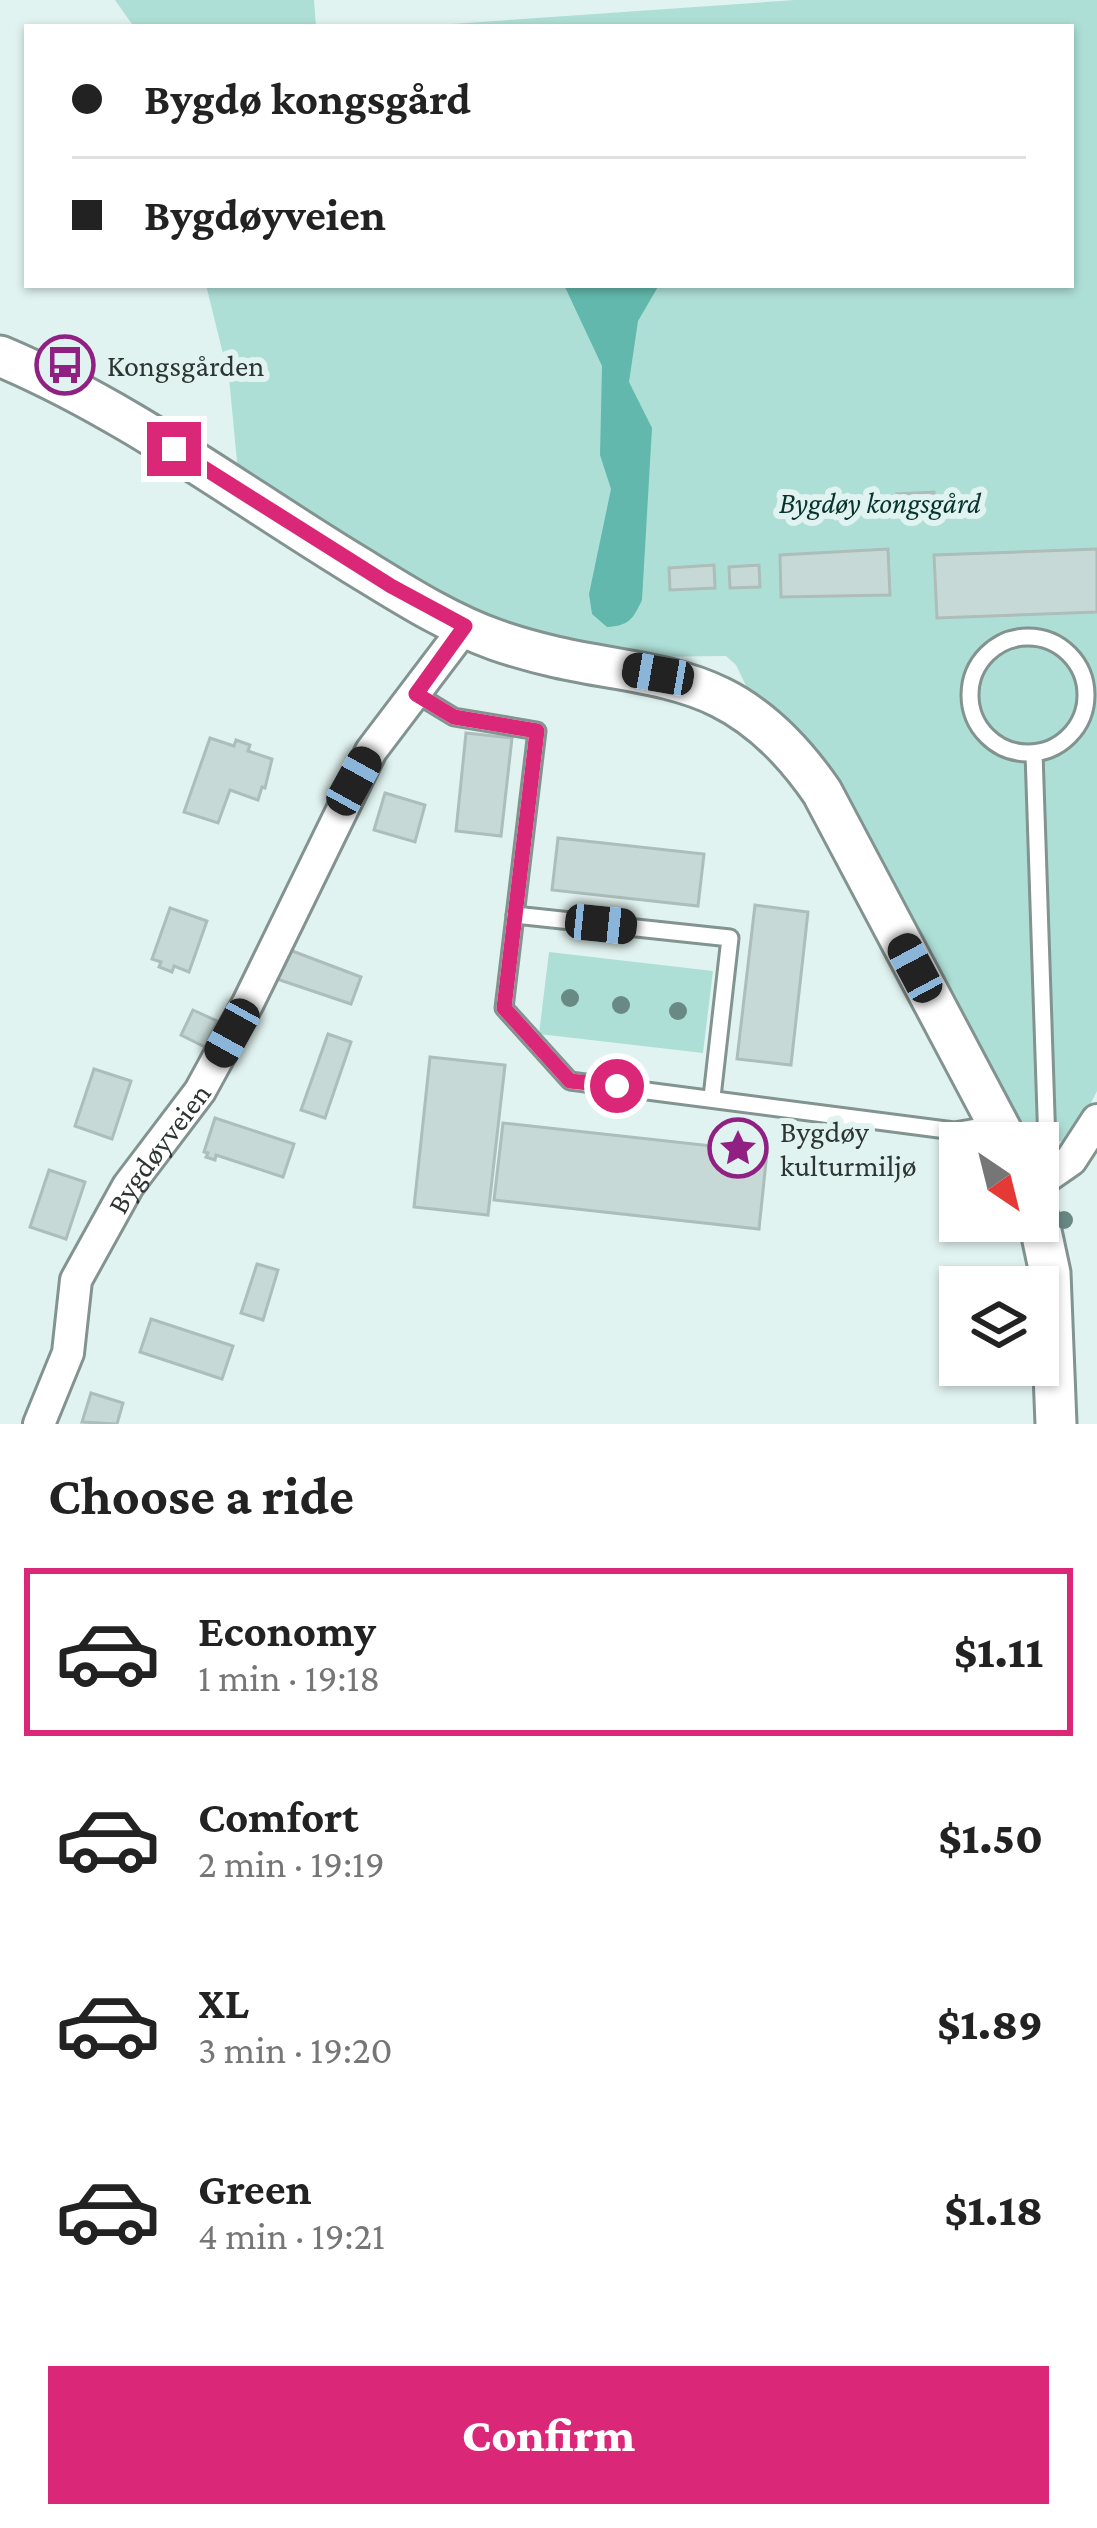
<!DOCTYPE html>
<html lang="en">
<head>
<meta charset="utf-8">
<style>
	body { margin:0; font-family:"Crimson Pro",serif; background:#f2f2f2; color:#222; height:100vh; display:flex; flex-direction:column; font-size:45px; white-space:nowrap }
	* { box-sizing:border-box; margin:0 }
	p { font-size:39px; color:#767676 }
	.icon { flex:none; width:66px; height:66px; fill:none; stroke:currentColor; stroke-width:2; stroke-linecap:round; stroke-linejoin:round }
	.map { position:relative; height:1424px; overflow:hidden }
	.side { display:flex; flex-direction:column; background:#fff; flex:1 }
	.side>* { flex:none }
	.hud { position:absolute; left:24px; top:24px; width:1050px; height:264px; border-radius:0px; box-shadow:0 3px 9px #0004; display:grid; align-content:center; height:264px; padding:0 48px; background:#fff }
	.needle { width:78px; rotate:145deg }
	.fabs { position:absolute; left:939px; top:1122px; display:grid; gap:24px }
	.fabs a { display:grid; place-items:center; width:120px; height:120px; border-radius:0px; background:#fff; box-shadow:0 3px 9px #0004; font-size:60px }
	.end { position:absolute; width:54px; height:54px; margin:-27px; border:15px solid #db2777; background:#fff; box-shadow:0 0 0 6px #fff }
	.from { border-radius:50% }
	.car { position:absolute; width:36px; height:72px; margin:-36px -18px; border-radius:15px; box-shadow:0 0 9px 3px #0007; background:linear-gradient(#222 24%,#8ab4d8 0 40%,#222 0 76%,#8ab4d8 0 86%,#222 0) }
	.hud b { display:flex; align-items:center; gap:42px; height:114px; font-size:45px }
	.hud b+b { border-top:3px solid #e0e0e0 }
	.hud i { width:30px; height:30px; background:#222 }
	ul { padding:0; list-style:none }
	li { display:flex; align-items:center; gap:36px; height:168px; margin:0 24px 18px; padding:0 24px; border:6px solid transparent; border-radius:0px }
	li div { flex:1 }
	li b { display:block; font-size:45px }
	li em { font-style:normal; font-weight:800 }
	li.selected { border-color:#db2777 }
	li>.icon { width:108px; height:108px; stroke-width:1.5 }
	h2 { padding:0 48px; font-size:54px; line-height:144px }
	.button { display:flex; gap:24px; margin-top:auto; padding:24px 48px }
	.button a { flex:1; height:138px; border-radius:0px; background:#db2777; color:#fff; font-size:48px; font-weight:800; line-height:138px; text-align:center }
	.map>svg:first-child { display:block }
</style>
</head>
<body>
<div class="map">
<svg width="1097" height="1424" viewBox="0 0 1097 1424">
	<rect width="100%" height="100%" fill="#e1f3f0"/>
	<!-- green -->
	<g fill="#aedfd7">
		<polygon points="115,0 314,0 316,27 134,27"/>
		<polygon points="795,0 1097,0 1097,1091 1072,1141 1023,1143 842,793 814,749 779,711 748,690 736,665 726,656 640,657 476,618 238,472 229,378 206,285 1071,285 1071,27 408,27"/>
		<polygon points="549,952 713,971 703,1053 539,1034"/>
	</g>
	<!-- water -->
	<path fill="#62b8ac" d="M564 285H659L638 321 629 382 652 428 642 600C633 619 629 626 607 627L592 614 589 594 611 489 600 455 602 366Z"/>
	<!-- building -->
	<g fill="#c7d9d6" stroke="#acbdba" stroke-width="3">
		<polygon points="934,492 934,512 899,514 897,494"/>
		<polygon points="888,549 890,595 781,597 780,555"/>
		<polygon points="1097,549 1097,612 937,618 934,555"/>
		<polygon points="714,565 715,588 670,590 669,568"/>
		<polygon points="759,565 760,587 730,588 729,567"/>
		<polygon points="466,733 512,738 501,836 456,831"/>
		<polygon points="210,738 234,746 236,740 250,745 248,751 272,759 265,788 262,787 258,800 230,790 218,823 184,812"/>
		<polygon points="385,793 425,805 415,842 374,830"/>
		<polygon points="558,838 704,854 698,906 552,890"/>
		<polygon points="755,905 808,912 791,1065 737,1059"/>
		<polygon points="170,908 207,921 189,972 174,966 172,972 159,967 161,962 152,959"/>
		<polygon points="287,949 361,977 351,1004 277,979"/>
		<polygon points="193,1010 217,1021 205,1047 181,1035"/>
		<polygon points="328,1034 351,1042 325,1118 301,1110"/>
		<polygon points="430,1057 505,1065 488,1215 414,1207"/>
		<polygon points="94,1069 131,1081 112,1139 75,1126"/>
		<polygon points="215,1118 294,1144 283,1177 216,1155 215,1160 206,1157 208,1153 204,1152"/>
		<polygon points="503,1123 767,1152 759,1229 494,1200"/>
		<polygon points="49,1170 85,1182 66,1239 30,1227"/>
		<polygon points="257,1264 278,1270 263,1320 241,1313"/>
		<polygon points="151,1319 233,1346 222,1379 140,1352"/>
		<polygon points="91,1393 123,1403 117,1424 82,1422"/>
	</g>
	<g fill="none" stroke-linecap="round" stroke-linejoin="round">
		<defs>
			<g id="service">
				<circle cx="1028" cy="695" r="58"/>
				<polyline points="416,694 454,717 537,731 504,1008 570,1081 954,1131 995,1124"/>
				<polyline points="1034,753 1048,1175"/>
				<polyline points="515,915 730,938 712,1097"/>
			</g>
			<g id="minor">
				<polyline points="1038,1183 1071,1160 1097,1120"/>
				<path id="s1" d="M39 1424 68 1353 76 1280 128 1186 200 1091 248 1003 371 751 465 627"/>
			</g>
			<g id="tertiary">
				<path d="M0 356C126 409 236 492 352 563 398 591 445 622 496 640 636 689 723 648 822 792L1008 1143"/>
				<polyline points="1038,1217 1050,1273 1056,1424"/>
			</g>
		</defs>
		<!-- service casing -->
		<use href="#service" stroke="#829390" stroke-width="21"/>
		<!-- minor casing -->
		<use href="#minor" stroke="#829390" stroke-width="36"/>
		<!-- tertiary casing -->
		<use href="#tertiary" stroke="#829390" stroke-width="45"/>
		<!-- service -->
		<use href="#service" stroke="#fff" stroke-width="15"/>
		<!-- minor -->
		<use href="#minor" stroke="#fff" stroke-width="30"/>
		<!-- tertiary -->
		<use href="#tertiary" stroke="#fff" stroke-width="39"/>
	</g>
	<!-- trees -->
	<g fill="#698985">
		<circle cx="570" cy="998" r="9"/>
		<circle cx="621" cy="1005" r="9"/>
		<circle cx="678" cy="1011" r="9"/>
		<circle cx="1064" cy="1220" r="9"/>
	</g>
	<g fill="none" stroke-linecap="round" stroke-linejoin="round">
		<!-- route -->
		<polyline stroke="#db2777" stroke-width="15" points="174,449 391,586 465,626 416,694 454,717 537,731 504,1008 570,1081 617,1086"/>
	</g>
	<!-- icons -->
	<defs>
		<symbol id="bus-ring" viewBox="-11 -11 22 22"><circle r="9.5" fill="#e1f3f0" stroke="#902182" stroke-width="1.5"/><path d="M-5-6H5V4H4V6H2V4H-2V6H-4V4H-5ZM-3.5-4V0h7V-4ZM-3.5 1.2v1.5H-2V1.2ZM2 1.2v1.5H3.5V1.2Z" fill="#902182"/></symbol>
		<symbol id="sight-ring" viewBox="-11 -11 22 22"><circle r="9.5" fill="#e1f3f0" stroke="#902182" stroke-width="1.5"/><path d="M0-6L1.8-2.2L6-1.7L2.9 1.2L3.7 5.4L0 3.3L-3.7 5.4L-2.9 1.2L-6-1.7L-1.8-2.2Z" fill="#902182"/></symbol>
	</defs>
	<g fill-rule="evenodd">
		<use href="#bus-ring" x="32" y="332" width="66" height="66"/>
		<use href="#sight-ring" x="705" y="1115" width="66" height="66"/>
	</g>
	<g text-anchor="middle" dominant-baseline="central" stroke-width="12" stroke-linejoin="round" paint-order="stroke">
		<!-- poi labels -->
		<g font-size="30" fill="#2d3533" stroke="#e1f3f0" text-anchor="start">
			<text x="107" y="365">Kongsgården</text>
			<text x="780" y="1131">Bygdøy<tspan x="780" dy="34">kulturmiljø</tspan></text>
		</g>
		<!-- park labels -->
		<g font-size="30" font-style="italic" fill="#07332e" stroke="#e1f3f0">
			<text x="880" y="502">Bygdøy kongsgård</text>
		</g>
		<!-- street labels -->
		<g font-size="30" fill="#2d3533" stroke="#e1f3f0">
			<text stroke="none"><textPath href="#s1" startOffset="306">Bygdøyveien</textPath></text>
		</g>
	</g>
</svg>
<div class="fabs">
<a><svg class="needle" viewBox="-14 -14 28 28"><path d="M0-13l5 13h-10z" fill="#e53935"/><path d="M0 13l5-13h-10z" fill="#767676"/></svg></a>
<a><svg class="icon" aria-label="layers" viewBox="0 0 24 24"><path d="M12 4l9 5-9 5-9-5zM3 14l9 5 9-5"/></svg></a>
</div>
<i class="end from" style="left:617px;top:1086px"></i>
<i class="end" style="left:174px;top:449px"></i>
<i class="car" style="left:658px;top:674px;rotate:280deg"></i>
<i class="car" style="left:354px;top:781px;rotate:29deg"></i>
<i class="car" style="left:601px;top:924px;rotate:96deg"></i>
<i class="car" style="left:915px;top:968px;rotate:332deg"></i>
<i class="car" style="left:232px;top:1033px;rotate:209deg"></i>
<div class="hud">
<b><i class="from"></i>Bygdø kongsgård</b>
<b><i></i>Bygdøyveien</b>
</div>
</div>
<section class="side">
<h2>Choose a ride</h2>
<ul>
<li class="selected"><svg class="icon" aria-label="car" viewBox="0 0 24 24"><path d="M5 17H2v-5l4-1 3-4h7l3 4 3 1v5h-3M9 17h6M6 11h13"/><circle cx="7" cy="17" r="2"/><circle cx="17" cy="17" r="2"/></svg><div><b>Economy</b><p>1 min · 19:18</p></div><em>$1.11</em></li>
<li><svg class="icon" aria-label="car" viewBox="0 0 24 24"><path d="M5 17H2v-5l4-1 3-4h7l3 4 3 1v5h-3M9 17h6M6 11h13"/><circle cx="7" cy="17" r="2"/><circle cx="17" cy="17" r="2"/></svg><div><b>Comfort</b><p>2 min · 19:19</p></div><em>$1.50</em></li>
<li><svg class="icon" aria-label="car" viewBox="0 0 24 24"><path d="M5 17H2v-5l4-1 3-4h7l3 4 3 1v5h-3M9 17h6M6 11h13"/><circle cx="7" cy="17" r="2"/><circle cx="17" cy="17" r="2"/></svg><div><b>XL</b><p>3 min · 19:20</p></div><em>$1.89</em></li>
<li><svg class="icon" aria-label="car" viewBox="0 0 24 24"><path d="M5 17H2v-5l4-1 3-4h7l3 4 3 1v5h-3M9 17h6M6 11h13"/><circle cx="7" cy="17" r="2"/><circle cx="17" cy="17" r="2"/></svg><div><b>Green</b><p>4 min · 19:21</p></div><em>$1.18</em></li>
</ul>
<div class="button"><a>Confirm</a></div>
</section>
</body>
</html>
